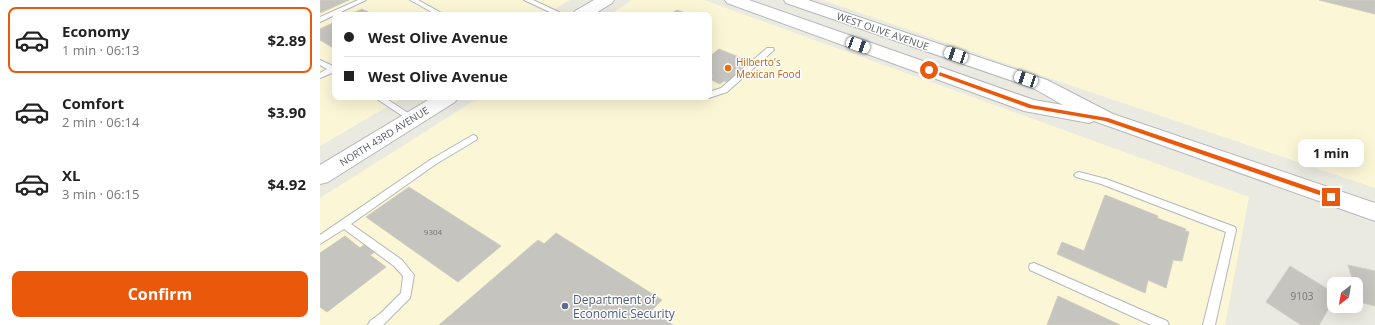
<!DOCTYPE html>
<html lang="en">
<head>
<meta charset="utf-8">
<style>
	body { margin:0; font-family:"Open Sans",sans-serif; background:#f6f6f6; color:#222; height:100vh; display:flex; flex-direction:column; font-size:15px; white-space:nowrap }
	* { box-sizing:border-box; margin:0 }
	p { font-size:13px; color:#767676 }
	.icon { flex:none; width:22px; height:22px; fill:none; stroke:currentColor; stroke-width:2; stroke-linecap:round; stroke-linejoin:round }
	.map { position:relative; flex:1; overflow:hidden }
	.drawer { display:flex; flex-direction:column; background:#fff; width:320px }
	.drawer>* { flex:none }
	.top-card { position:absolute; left:12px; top:12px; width:380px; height:88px; border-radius:8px; box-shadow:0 4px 16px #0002; display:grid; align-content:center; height:88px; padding:0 12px; background:#fff }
	.needle { width:26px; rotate:211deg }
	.controls { position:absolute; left:1007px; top:277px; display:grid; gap:8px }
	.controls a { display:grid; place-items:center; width:36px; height:36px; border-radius:8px; background:#fff; box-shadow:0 4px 16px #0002; font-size:20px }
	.end { position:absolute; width:18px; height:18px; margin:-9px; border:5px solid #ea580c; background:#fff; box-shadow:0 0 0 2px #fff }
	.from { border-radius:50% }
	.bubble { position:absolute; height:28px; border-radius:8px; background:#fff; box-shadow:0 4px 16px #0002; font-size:13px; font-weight:700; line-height:28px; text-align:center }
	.car { position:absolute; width:12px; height:24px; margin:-12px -6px; border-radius:5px; box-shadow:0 0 3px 1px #0007; background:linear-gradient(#fff 24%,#345 0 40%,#fff 0 76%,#345 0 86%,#fff 0) }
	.top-card b { display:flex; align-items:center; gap:14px; height:38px; font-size:15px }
	.top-card b+b { border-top:1px solid #e0e0e0 }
	.top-card i { width:10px; height:10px; background:#222 }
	ul { padding:7px 0 0; list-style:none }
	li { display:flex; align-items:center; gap:12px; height:66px; margin:0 8px 6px; padding:0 4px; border:2px solid transparent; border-radius:8px }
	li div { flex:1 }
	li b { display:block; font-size:15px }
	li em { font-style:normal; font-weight:700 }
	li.active { border-color:#ea580c }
	li>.icon { width:36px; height:36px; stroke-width:1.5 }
	.action { display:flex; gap:8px; margin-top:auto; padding:8px 12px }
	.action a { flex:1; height:46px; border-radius:8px; background:#ea580c; color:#fff; font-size:16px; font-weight:700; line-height:46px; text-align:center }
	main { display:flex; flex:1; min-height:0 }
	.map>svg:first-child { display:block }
</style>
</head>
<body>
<main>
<section class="drawer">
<ul>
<li class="active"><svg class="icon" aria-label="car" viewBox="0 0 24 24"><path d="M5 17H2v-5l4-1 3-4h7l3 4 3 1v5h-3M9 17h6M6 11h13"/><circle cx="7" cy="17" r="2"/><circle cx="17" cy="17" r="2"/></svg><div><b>Economy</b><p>1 min · 06:13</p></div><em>$2.89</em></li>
<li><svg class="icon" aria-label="car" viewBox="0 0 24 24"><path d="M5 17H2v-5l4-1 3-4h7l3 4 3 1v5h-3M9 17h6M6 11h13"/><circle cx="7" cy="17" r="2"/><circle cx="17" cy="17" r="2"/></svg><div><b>Comfort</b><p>2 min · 06:14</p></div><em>$3.90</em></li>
<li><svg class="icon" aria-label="car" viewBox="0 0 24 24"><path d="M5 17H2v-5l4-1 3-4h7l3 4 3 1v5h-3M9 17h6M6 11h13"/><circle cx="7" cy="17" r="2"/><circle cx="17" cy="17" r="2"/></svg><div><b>XL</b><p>3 min · 06:15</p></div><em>$4.92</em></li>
</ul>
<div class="action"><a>Confirm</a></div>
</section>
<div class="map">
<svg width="1055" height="325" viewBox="0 0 1055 325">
	<rect width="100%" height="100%" fill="#ebeae1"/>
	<!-- commercial -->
	<g fill="#fbf6d6">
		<polygon points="0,0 250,0 224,15 15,15 15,97 84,97 0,146"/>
		<polygon points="312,0 384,0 929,197 905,325 0,325 0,198 160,97 389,97 389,15 289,15"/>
		<polygon points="503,0 1055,0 1055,188 699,68"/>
	</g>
	<!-- building -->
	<g fill="#c6c4be" stroke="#cfccc0">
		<polygon points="0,0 29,0 0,13"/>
		<polygon points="999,0 1055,0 1055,14"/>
		<polygon points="42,9 54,15 29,15"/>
		<polygon points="357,10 371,15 349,15"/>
		<polygon points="15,22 15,49 0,40 0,29"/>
		<polygon points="399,49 431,62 408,82 404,81 400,84 389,79 393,76 389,74 389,57"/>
		<polygon points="89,187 181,246 138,282 46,217"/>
		<polygon points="785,195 838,216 837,218 866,229 865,231 869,232 862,261 853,260 846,288 828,280 825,293 737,254 742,242 764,251"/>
		<polygon points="236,233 342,300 331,311 353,325 119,325 218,240 224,244"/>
		<polygon points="25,236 40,248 45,244 55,252 50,255 66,267 7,312 0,307 0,253"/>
		<polygon points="1028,265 1055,271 1055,306 1039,302 1036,291 1036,284 1034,284"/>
		<polygon points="970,266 1014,293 1014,299 999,325 981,325 946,302"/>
		<polygon points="738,296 800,325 727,325"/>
	</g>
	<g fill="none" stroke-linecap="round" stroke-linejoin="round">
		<defs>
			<g id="lane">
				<polygon points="38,0 46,0 0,22 0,17"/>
				<polygon points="90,0 98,0 125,15 117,15"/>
				<polygon points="204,0 213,0 245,15 236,15"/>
				<polygon points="447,48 453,48 454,50 407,92 389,98 387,97 389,97 389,92 401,88"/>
				<polygon points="0,60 15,67 15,73 12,73 0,78 0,73 7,69 0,65"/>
				<polygon points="54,97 64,97 97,119 93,122 90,121"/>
				<polygon points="153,135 156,136 157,138 156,140 116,164 31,224 82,260 94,275 90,298 63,325 48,325 50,321 61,313 81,293 83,276 74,266 24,229 0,244 0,235 110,160"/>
				<polygon points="759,172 786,179 915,227 916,230 895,325 883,325 906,232 781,184 756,177 754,175 756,173"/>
				<polygon points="714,263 847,321 849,325 831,325 710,270 709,267 710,264"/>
			</g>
			<g id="secondary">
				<polygon points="274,0 294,0 292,3 273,15 253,15 255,11"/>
				<polygon points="405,0 429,0 714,100 743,105 713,88 466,3 464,0 488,0 727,80 793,114 1055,203 1055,221 774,121 769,123 704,111 407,3"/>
				<polygon points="113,97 138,97 135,102 8,182 0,184 0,165"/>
			</g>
		</defs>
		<!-- lane casing -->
		<use href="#lane" stroke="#b3b6bb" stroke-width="2"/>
		<!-- secondary casing -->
		<use href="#secondary" stroke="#b4b7bc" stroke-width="2"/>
		<!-- lane -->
		<use href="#lane" fill="#fff" fill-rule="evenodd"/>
		<!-- secondary -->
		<use href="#secondary" fill="#fff" fill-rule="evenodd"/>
	</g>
	<!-- route -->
	<polygon fill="#ea580c" points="607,69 611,69 712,105 788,118 1013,195 1014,197 1011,199 1008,198 785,121 709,108 607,71"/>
	<!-- markers -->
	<circle fill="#e8710a" stroke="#fff" stroke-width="1.5" cx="408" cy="68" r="4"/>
	<circle fill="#5c6f8a" stroke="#fff" stroke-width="1.5" cx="245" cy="306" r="4"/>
	<g text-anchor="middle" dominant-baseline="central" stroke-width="3" stroke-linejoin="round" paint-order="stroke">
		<!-- number labels -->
		<g font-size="8" fill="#747678">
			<text x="113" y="231">9304</text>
		</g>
		<!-- street labels -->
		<g font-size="10" fill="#595c61" stroke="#fff">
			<text transform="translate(563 31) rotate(19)">WEST OLIVE AVENUE</text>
			<text transform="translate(64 136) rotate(-32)">NORTH 43RD AVENUE</text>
		</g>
		<!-- food labels -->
		<g font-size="10" fill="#c56008" stroke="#fff" text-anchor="start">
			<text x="416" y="62">Hilberto's<tspan x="416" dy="12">Mexican Food</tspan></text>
		</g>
		<!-- near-number labels -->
		<g font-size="10" fill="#747678">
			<text x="982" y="296">9103</text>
		</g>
		<!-- near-service labels -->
		<g font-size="12" fill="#4e5e75" stroke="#fff" text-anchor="start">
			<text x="253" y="299">Department of<tspan x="253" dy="14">Economic Security</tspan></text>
		</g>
	</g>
</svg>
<div class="controls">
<a><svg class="needle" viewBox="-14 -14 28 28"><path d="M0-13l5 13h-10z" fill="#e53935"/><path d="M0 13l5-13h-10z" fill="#767676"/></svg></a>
</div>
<i class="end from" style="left:609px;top:70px"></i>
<i class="end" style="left:1011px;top:197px"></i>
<div class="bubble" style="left:978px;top:139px;width:66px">1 min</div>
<i class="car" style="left:538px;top:45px;rotate:110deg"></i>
<i class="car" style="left:636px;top:55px;rotate:289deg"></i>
<i class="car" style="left:706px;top:79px;rotate:289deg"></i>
<div class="top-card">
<b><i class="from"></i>West Olive Avenue</b>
<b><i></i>West Olive Avenue</b>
</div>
</div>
</main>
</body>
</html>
